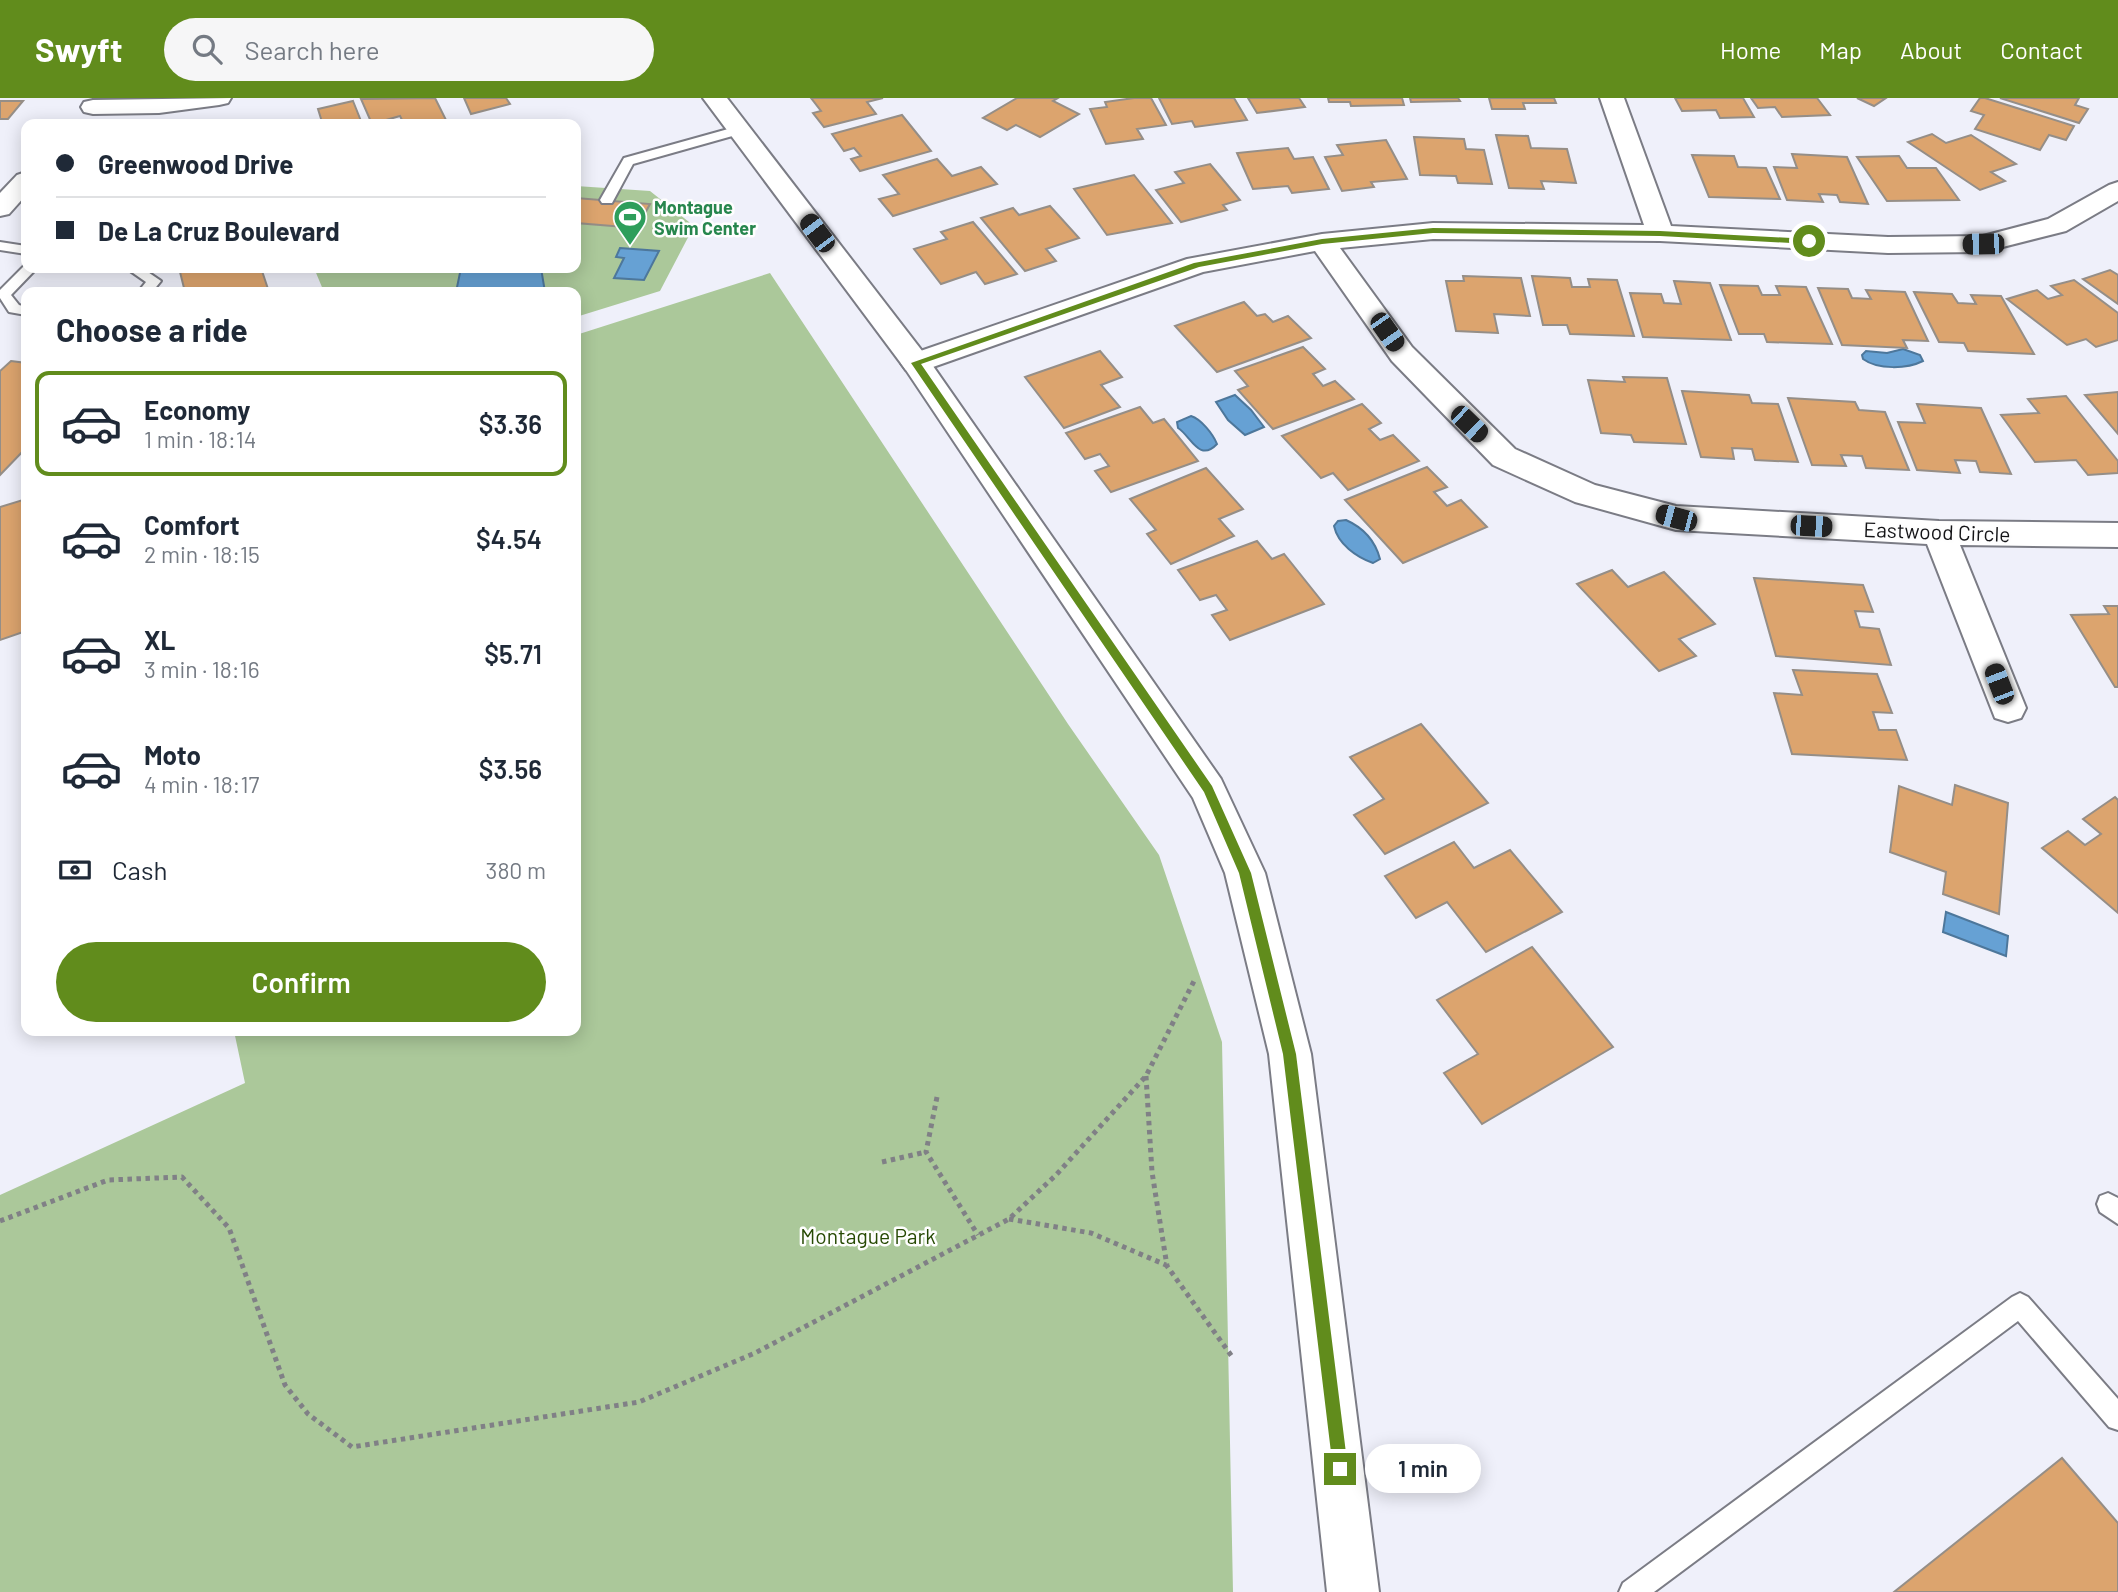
<!DOCTYPE html>
<html lang="en">
<head>
<meta charset="utf-8">
<style>
	body { margin:0; font-family:Barlow,sans-serif; background:#f6f6f7; color:#1f2937; height:100vh; display:flex; flex-direction:column; font-size:26px; white-space:nowrap }
	* { box-sizing:border-box; margin:0 }
	p { font-size:23px; color:#747a83 }
	.icon { flex:none; width:38px; height:38px; fill:none; stroke:currentColor; stroke-width:2; stroke-linecap:round; stroke-linejoin:round }
	.map { position:relative; flex:1; overflow:hidden }
	.side { position:absolute; left:21px; top:189px; width:560px; height:749px; display:flex; flex-direction:column; background:#fff; border-radius:14px; box-shadow:0 4px 18px #0003 }
	.side>* { flex:none }
	.guide { position:absolute; left:21px; top:21px; width:560px; height:154px; border-radius:14px; box-shadow:0 4px 18px #0003; display:grid; align-content:center; height:154px; padding:0 35px; background:#fff }
	.end { position:absolute; width:32px; height:32px; margin:-16px; border:9px solid #618c1c; background:#fff; box-shadow:0 0 0 4px #fff }
	.from { border-radius:50% }
	.bubble { position:absolute; height:49px; border-radius:24px; background:#fff; box-shadow:0 4px 18px #0003; font-size:23px; font-weight:600; line-height:49px; text-align:center }
	.car { position:absolute; width:21px; height:42px; margin:-21px -10px; border-radius:9px; box-shadow:0 0 5px 2px #0007; background:linear-gradient(#222 24%,#8ab4d8 0 40%,#222 0 76%,#8ab4d8 0 86%,#222 0) }
	.guide b { display:flex; align-items:center; gap:24px; height:66px; font-size:26px }
	.guide b+b { border-top:2px solid #e0e1e3 }
	.guide i { width:18px; height:18px; background:#1f2937 }
	ul { padding:0; list-style:none }
	li { display:flex; align-items:center; gap:21px; height:105px; margin:0 14px 10px; padding:0 21px; border:4px solid transparent; border-radius:14px }
	li div { flex:1 }
	li b { display:block; font-size:26px }
	li em { font-style:normal; font-weight:600 }
	li.selected { border-color:#618c1c }
	li>.icon { width:63px; height:63px; stroke-width:1.5 }
	h2 { padding:0 35px; font-size:32px; line-height:84px }
	.pay { display:flex; align-items:center; gap:18px; height:77px; padding:0 35px; font-size:26px }
	.pay p { margin-inline-start:auto }
	.action { display:flex; gap:14px; margin-top:auto; padding:14px 35px }
	.action a { flex:1; height:80px; border-radius:42px; background:#618c1c; color:#fff; font-size:28px; font-weight:600; line-height:80px; text-align:center }
	header { display:flex; align-items:center; gap:42px; box-sizing:border-box; height:98px; padding:0 35px; background:#618c1c; color:#fff }
	header strong { font-size:33px }
	nav { display:flex; gap:38px; margin-inline-start:auto; font-size:24px }
	.search { width:490px; height:63px; background:#f6f6f7; display:flex; align-items:center; gap:18px; box-sizing:border-box; padding:0 24px; border-radius:38px; color:#747a83; font-size:26px }
	.map>svg:first-child { display:block }
</style>
</head>
<body>
<header>
<strong>Swyft</strong>
<div class="search"><svg class="icon" aria-label="search" viewBox="0 0 24 24"><circle cx="10" cy="10" r="6"/><path d="M15 15l6 6"/></svg>Search here</div>
<nav><a>Home</a><a>Map</a><a>About</a><a>Contact</a></nav>
</header>
<div class="map">
<svg width="2118" height="1494" viewBox="0 0 2118 1494">
	<rect width="100%" height="100%" fill="#eff0fa"/>
	<!-- green -->
	<g fill="#abc89a">
		<polygon points="576,88 650,93 694,128 660,193 576,219 576,194 324,194 314,170 576,170"/>
		<polygon points="770,175 1068,626 1159,757 1222,944 1233,1494 0,1494 0,1097 245,985 234,933 576,933 576,237"/>
	</g>
	<!-- water -->
	<g fill="#66a1d4" stroke="#4d779b" stroke-width="2">
		<polygon points="620,150 659,153 644,182 614,180 624,160 616,159"/>
		<polygon points="461,170 541,170 545,194 456,194"/>
		<path d="M1903 251 1920 257 1923 263C1907 271 1878 272 1863 261L1862 257 1866 253 1887 255Z"/>
		<polygon points="1235,297 1251,312 1264,329 1245,337 1228,322 1216,304"/>
		<path d="M1191 318C1201 321 1213 336 1217 346 1199 365 1191 338 1178 330L1177 324Z"/>
		<path d="M1346 422C1364 430 1375 442 1380 461L1373 465C1356 459 1338 446 1334 428L1338 423Z"/>
		<polygon points="1946,814 2008,838 2006,858 1943,834"/>
	</g>
	<!-- building -->
	<g fill="#dca46e" stroke="#958e87" stroke-width="2">
		<polygon points="435,0 447,24 404,26 400,18 372,26 361,1"/>
		<polygon points="464,0 506,0 510,6 471,16"/>
		<polygon points="811,0 883,0 867,4 876,16 824,29 813,15 821,13"/>
		<polygon points="1017,0 1058,0 1053,3 1079,16 1040,39 1016,27 1007,32 983,20"/>
		<polygon points="1134,0 1151,0 1166,27 1137,31 1143,41 1106,46 1090,11 1107,9 1105,4"/>
		<polygon points="1159,0 1234,0 1247,22 1195,29 1192,23 1172,26"/>
		<polygon points="1248,0 1299,0 1305,9 1257,15"/>
		<polygon points="1328,0 1402,0 1404,7 1351,8 1350,4 1329,4"/>
		<polygon points="1410,0 1458,0 1460,3 1411,4"/>
		<polygon points="1489,0 1554,0 1556,5 1523,5 1525,11 1492,11"/>
		<polygon points="1675,0 1743,0 1754,19 1720,20 1716,12 1682,13"/>
		<polygon points="1751,0 1817,0 1830,17 1782,19 1775,9 1758,10"/>
		<polygon points="1857,0 1886,0 1874,8"/>
		<polygon points="1980,0 1985,0 2074,28 2066,42 2049,37 2040,52 1975,31 1984,17 1971,13"/>
		<polygon points="2000,0 2079,0 2075,7 2088,11 2079,25"/>
		<polygon points="0,3 23,3 8,21 0,21"/>
		<polygon points="353,3 361,23 351,26 314,26 322,24 318,11"/>
		<polygon points="902,17 931,53 860,73 851,61 861,58 854,50 844,53 832,36"/>
		<polygon points="1932,36 1946,45 1971,37 2016,66 1991,74 2005,83 1980,92 1908,44"/>
		<polygon points="1496,37 1528,38 1531,50 1567,51 1576,85 1541,83 1544,91 1509,90"/>
		<polygon points="1414,39 1464,41 1466,51 1484,52 1492,86 1458,85 1456,78 1420,77"/>
		<polygon points="1386,42 1407,81 1371,84 1374,89 1342,93 1325,59 1343,57 1337,47"/>
		<polygon points="1288,50 1294,61 1313,59 1329,91 1292,95 1288,88 1253,91 1237,55"/>
		<polygon points="1792,56 1847,59 1868,106 1840,104 1837,97 1819,96 1823,104 1787,102 1774,69 1797,70"/>
		<polygon points="1692,57 1734,58 1738,69 1766,70 1780,101 1709,99"/>
		<polygon points="1899,58 1907,70 1936,70 1959,102 1887,103 1857,59"/>
		<polygon points="937,61 952,78 981,69 997,86 893,118 879,101 899,96 883,77"/>
		<polygon points="1210,66 1240,102 1223,107 1227,112 1181,124 1156,92 1184,85 1175,74"/>
		<polygon points="1134,77 1172,125 1107,137 1074,91"/>
		<polygon points="576,100 650,106 637,130 576,125"/>
		<polygon points="1050,108 1079,140 1046,151 1056,163 1025,173 981,120 1013,110 1019,117"/>
		<polygon points="973,124 1017,176 985,186 976,174 941,186 914,151 947,141 941,134"/>
		<polygon points="179,170 261,170 269,194 185,194"/>
		<polygon points="2110,172 2118,177 2118,206 2083,181"/>
		<polygon points="1463,178 1521,180 1530,218 1494,216 1498,235 1456,233 1446,183 1464,183"/>
		<polygon points="1532,178 1570,180 1572,189 1590,189 1588,181 1617,182 1634,238 1570,236 1567,227 1543,227"/>
		<polygon points="2074,182 2118,215 2118,242 2096,249 2086,241 2067,247 2007,201 2037,192 2048,201 2062,197 2051,188"/>
		<polygon points="1674,183 1710,185 1731,242 1643,239 1630,195 1661,196 1664,205 1681,206"/>
		<polygon points="1720,187 1758,188 1762,197 1780,197 1776,188 1806,189 1832,246 1767,244 1764,236 1739,236"/>
		<polygon points="1818,190 1848,191 1852,200 1871,201 1866,192 1905,194 1928,243 1903,242 1907,250 1842,247"/>
		<polygon points="1914,194 1952,196 1958,205 1976,206 1971,197 2001,198 2034,256 1968,253 1964,245 1939,244"/>
		<polygon points="1244,204 1257,218 1265,216 1273,224 1288,218 1311,240 1217,274 1175,228"/>
		<polygon points="1303,249 1325,271 1313,276 1323,288 1335,283 1354,301 1273,331 1238,292 1248,288 1235,273"/>
		<polygon points="1100,253 1122,279 1101,287 1120,309 1064,330 1025,279"/>
		<polygon points="11,263 26,265 26,350 0,377 0,273"/>
		<polygon points="1623,279 1667,280 1686,346 1634,344 1631,337 1601,335 1588,282 1625,284"/>
		<polygon points="1682,293 1749,297 1752,305 1778,306 1798,364 1755,362 1752,351 1732,350 1734,361 1701,359"/>
		<polygon points="2118,294 2118,336 2085,297"/>
		<polygon points="2066,298 2118,363 2118,375 2088,377 2076,362 2035,364 2001,317 2039,315 2028,301"/>
		<polygon points="1788,300 1855,304 1859,312 1885,314 1909,372 1866,370 1862,358 1841,357 1846,368 1812,367"/>
		<polygon points="1362,306 1381,325 1369,331 1380,342 1393,337 1419,363 1348,392 1333,375 1321,380 1282,338"/>
		<polygon points="1917,306 1981,310 2011,376 1980,374 1976,363 1955,362 1960,375 1917,372 1898,324 1925,325"/>
		<polygon points="1140,309 1153,325 1164,321 1198,363 1111,394 1095,373 1109,368 1100,356 1085,361 1066,335"/>
		<polygon points="1427,369 1447,389 1434,394 1447,408 1461,402 1487,429 1403,465 1345,402"/>
		<polygon points="1206,370 1243,411 1219,421 1234,438 1171,466 1147,436 1156,432 1130,401"/>
		<polygon points="26,401 26,533 0,542 0,409"/>
		<polygon points="1257,443 1272,461 1284,456 1324,506 1230,542 1212,517 1227,512 1216,497 1200,502 1178,472"/>
		<polygon points="1612,472 1628,489 1664,474 1715,526 1679,541 1696,558 1659,573 1577,486"/>
		<polygon points="1754,480 1863,487 1873,514 1855,513 1860,529 1879,531 1891,567 1776,558"/>
		<polygon points="2104,508 2118,508 2118,589 2115,589 2071,517 2109,516"/>
		<polygon points="1793,572 1877,576 1892,615 1873,614 1879,632 1896,632 1907,662 1792,656 1774,595 1802,597"/>
		<polygon points="1421,626 1488,705 1385,756 1354,717 1384,701 1350,659"/>
		<polygon points="1955,687 2008,705 1999,816 1943,796 1946,774 1890,754 1899,688 1952,707"/>
		<polygon points="2115,699 2118,702 2118,815 2042,750 2068,733 2085,747 2101,736 2083,721"/>
		<polygon points="1454,744 1474,770 1510,752 1562,814 1486,854 1447,804 1416,820 1385,778"/>
		<polygon points="1532,849 1613,949 1482,1026 1444,975 1478,956 1437,902"/>
		<polygon points="2062,1360 2118,1425 2118,1494 1894,1494"/>
	</g>
	<g fill="none" stroke-linecap="round" stroke-linejoin="round">
		<defs>
			<g id="service">
				<polygon points="739,28 745,32 743,35 633,66 612,105 602,105 600,102 624,60"/>
				<polygon points="0,144 26,148 26,156 0,152"/>
				<polygon points="25,167 26,170 37,170 11,197 19,207 26,209 26,217 9,214 0,200 0,192"/>
				<polygon points="126,170 142,170 161,183 152,194 138,194 146,184"/>
				<polygon points="2108,1095 2118,1100 2118,1126 2100,1114 2097,1106 2100,1098"/>
				<polygon points="2020,1195 2028,1199 2118,1301 2118,1332 2109,1329 2018,1223 1654,1494 1619,1494 1623,1485 2012,1199"/>
			</g>
			<g id="minor">
				<polygon points="231,0 228,5 219,7 159,15 93,16 84,14 81,9 84,4 93,2"/>
				<polygon points="1600,0 1624,0 1671,128 1888,139 1983,138 2048,121 2109,87 2118,84 2118,103 2066,133 1983,154 1888,155 1660,143 1433,141 1340,150 1412,249 1515,351 1595,387 1676,408 1939,423 2118,425 2118,449 1960,447 2026,610 2021,620 2008,624 1995,620 1927,446 1676,432 1575,404 1493,367 1392,263 1315,153 1203,174 916,275 906,272 901,265 906,258 1187,161 1322,136 1433,125 1644,127"/>
				<polygon points="26,74 26,97 9,116 0,118 0,95 17,77"/>
			</g>
			<polygon id="secondary" points="703,0 727,0 926,258 1221,681 1265,775 1311,956 1379,1494 1327,1494 1269,956 1225,775 1193,700 906,272"/>
		</defs>
		<!-- service casing -->
		<use href="#service" stroke="#7b7c85" stroke-width="4"/>
		<!-- minor casing -->
		<use href="#minor" stroke="#7b7c85" stroke-width="4"/>
		<!-- secondary casing -->
		<use href="#secondary" stroke="#7b7c85" stroke-width="4"/>
		<!-- path -->
		<g stroke="#808086" stroke-width="5" stroke-dasharray="4.5 4.5" stroke-linecap="butt">
			<polyline points="1146,978 1152,1074 1167,1168 1233,1260"/>
			<polyline points="937,999 926,1054 978,1137"/>
			<polyline points="882,1064 926,1054"/>
			<polyline points="1009,1121 1091,1135 1166,1167"/>
			<polyline points="0,1123 108,1082 182,1079 229,1130 285,1287 308,1316 352,1349 639,1304 755,1255 1009,1121 1056,1077 1146,978 1194,883"/>
		</g>
		<!-- service -->
		<use href="#service" fill="#fff" fill-rule="evenodd"/>
		<!-- minor -->
		<use href="#minor" fill="#fff" fill-rule="evenodd"/>
		<!-- secondary -->
		<use href="#secondary" fill="#fff" fill-rule="evenodd"/>
	</g>
	<!-- route -->
	<polygon fill="#618c1c" points="1433,130 1660,133 1809,141 1813,143 1809,146 1660,138 1433,135 1322,146 1199,169 921,266 1212,688 1251,775 1296,956 1348,1371 1345,1376 1340,1378 1335,1376 1333,1371 1283,956 1239,775 1204,694 911,265 1194,165 1322,141"/>
	<!-- icons -->
	<defs>
		<symbol id="stadium-pin" viewBox="-11 -11 22 30"><path d="M0 17L-7.5 6A9.5 9.5 0 1 1 7.5 6Z" fill="#2e9e5b" stroke="#fefefe"/><path d="M0-5a6.5 5 0 1 0 0 10a6.5 5 0 1 0 0-10ZM-3.5-1.8h7v3.6h-7Z" fill="#fff"/></symbol>
	</defs>
	<g fill-rule="evenodd">
		<use href="#stadium-pin" x="611" y="100" width="38" height="52"/>
	</g>
	<g text-anchor="middle" dominant-baseline="central" stroke-width="5" stroke-linejoin="round" paint-order="stroke">
		<!-- far-leisure labels -->
		<g font-size="18" font-weight="bold" fill="#27864d" stroke="#fefefe" text-anchor="start">
			<text x="654" y="109">Montague<tspan x="654" dy="21">Swim Center</tspan></text>
		</g>
		<!-- street labels -->
		<g font-size="21" fill="#141417" stroke="#fefefe">
			<text transform="translate(1937 433) rotate(2)">Eastwood Circle</text>
		</g>
		<!-- park labels -->
		<g font-size="21" fill="#274a04" stroke="#fefefe">
			<text x="868" y="1137">Montague Park</text>
		</g>
	</g>
</svg>
<i class="end from" style="left:1809px;top:143px"></i>
<i class="end" style="left:1340px;top:1371px"></i>
<div class="bubble" style="left:1365px;top:1346px;width:116px">1 min</div>
<i class="car" style="left:817px;top:135px;rotate:323deg"></i>
<i class="car" style="left:1983px;top:146px;rotate:269deg"></i>
<i class="car" style="left:1387px;top:234px;rotate:145deg"></i>
<i class="car" style="left:1469px;top:326px;rotate:134deg"></i>
<i class="car" style="left:1676px;top:420px;rotate:285deg"></i>
<i class="car" style="left:1811px;top:428px;rotate:93deg"></i>
<i class="car" style="left:1999px;top:586px;rotate:339deg"></i>
<div class="guide">
<b><i class="from"></i>Greenwood Drive</b>
<b><i></i>De La Cruz Boulevard</b>
</div>
<section class="side">
<h2>Choose a ride</h2>
<ul>
<li class="selected"><svg class="icon" aria-label="car" viewBox="0 0 24 24"><path d="M5 17H2v-5l4-1 3-4h7l3 4 3 1v5h-3M9 17h6M6 11h13"/><circle cx="7" cy="17" r="2"/><circle cx="17" cy="17" r="2"/></svg><div><b>Economy</b><p>1 min · 18:14</p></div><em>$3.36</em></li>
<li><svg class="icon" aria-label="car" viewBox="0 0 24 24"><path d="M5 17H2v-5l4-1 3-4h7l3 4 3 1v5h-3M9 17h6M6 11h13"/><circle cx="7" cy="17" r="2"/><circle cx="17" cy="17" r="2"/></svg><div><b>Comfort</b><p>2 min · 18:15</p></div><em>$4.54</em></li>
<li><svg class="icon" aria-label="car" viewBox="0 0 24 24"><path d="M5 17H2v-5l4-1 3-4h7l3 4 3 1v5h-3M9 17h6M6 11h13"/><circle cx="7" cy="17" r="2"/><circle cx="17" cy="17" r="2"/></svg><div><b>XL</b><p>3 min · 18:16</p></div><em>$5.71</em></li>
<li><svg class="icon" aria-label="car" viewBox="0 0 24 24"><path d="M5 17H2v-5l4-1 3-4h7l3 4 3 1v5h-3M9 17h6M6 11h13"/><circle cx="7" cy="17" r="2"/><circle cx="17" cy="17" r="2"/></svg><div><b>Moto</b><p>4 min · 18:17</p></div><em>$3.56</em></li>
</ul>
<div class="pay"><svg class="icon" aria-label="cash" viewBox="0 0 24 24"><path d="M3 7h18v10H3z"/><circle cx="12" cy="12" r="2"/></svg>Cash<p>380 m</p></div>
<div class="action"><a>Confirm</a></div>
</section>
</div>
</body>
</html>
